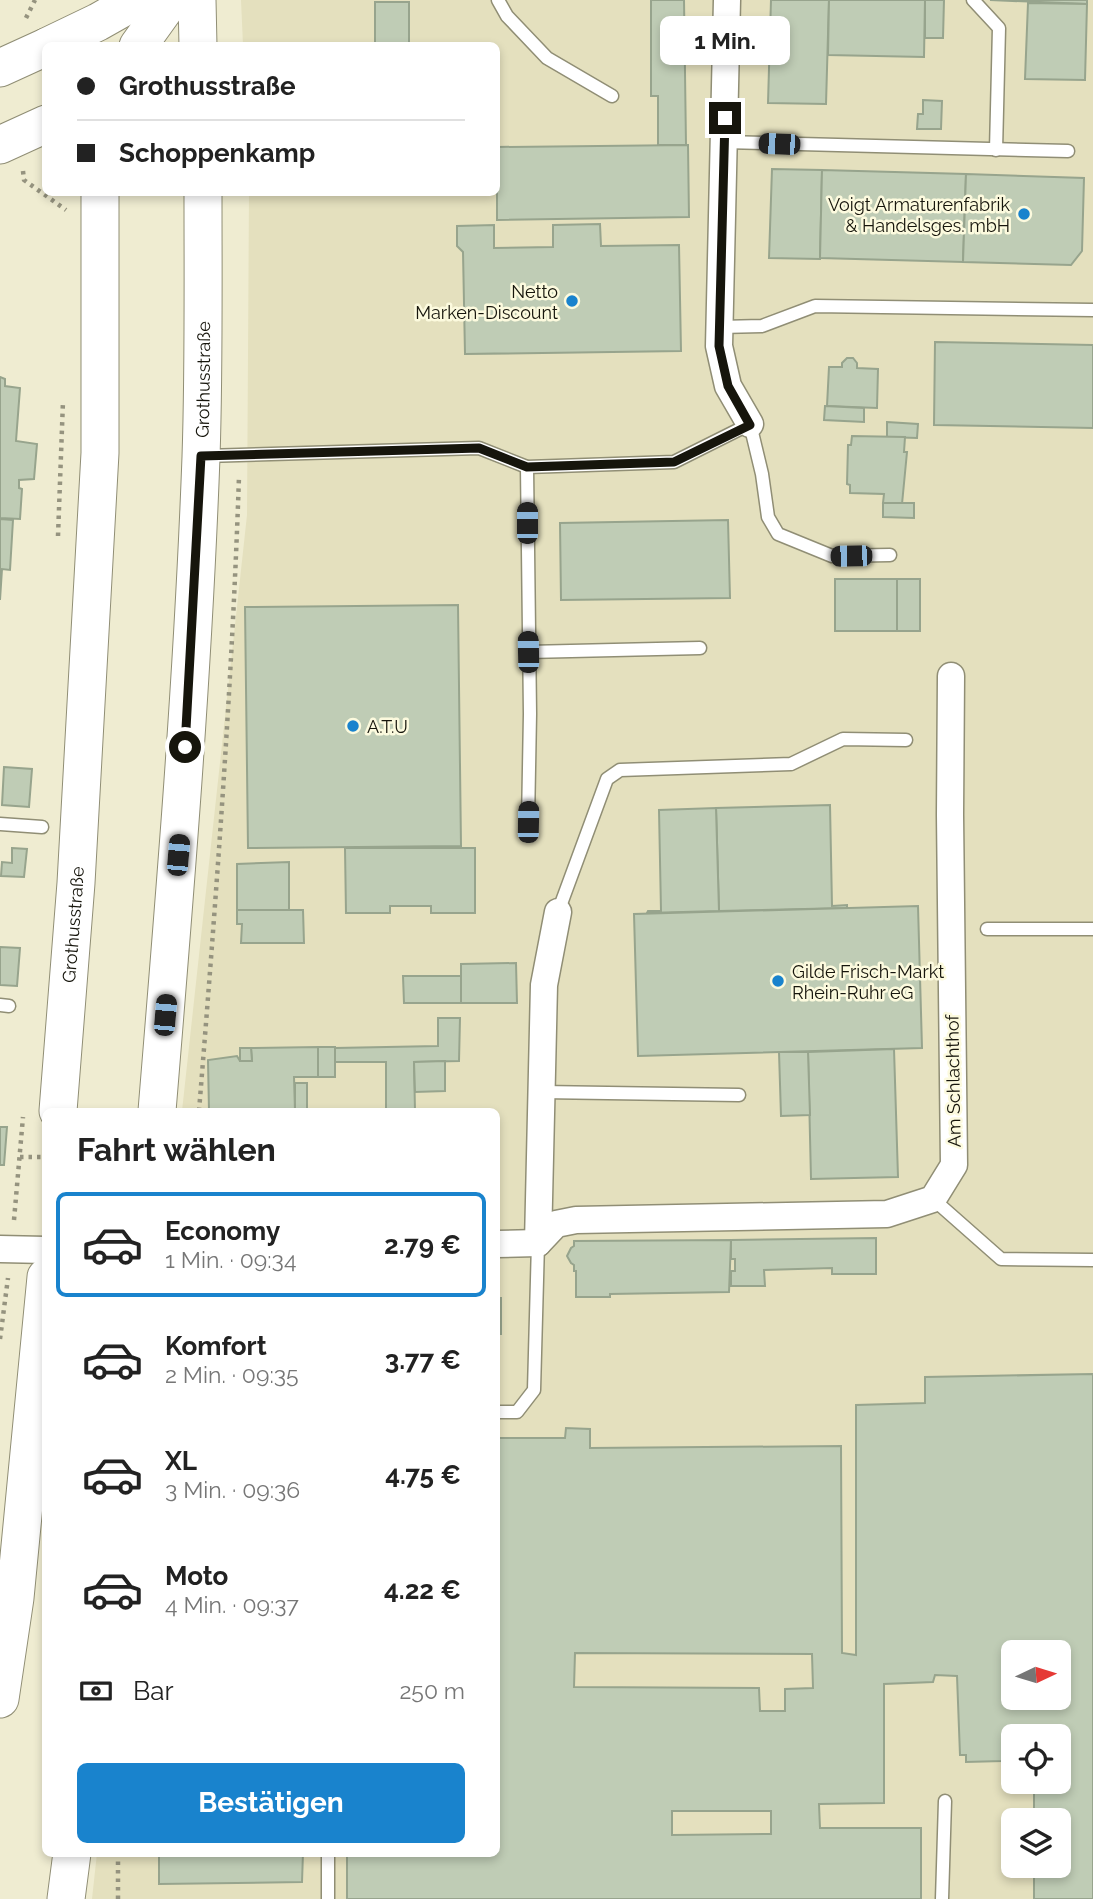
<!DOCTYPE html>
<html lang="de">
<head>
<meta charset="utf-8">
<style>
	body { margin:0; font-family:Raleway,sans-serif; background:#f6f6f6; color:#222; height:100vh; display:flex; flex-direction:column; font-size:26px; white-space:nowrap }
	* { box-sizing:border-box; margin:0 }
	p { font-size:23px; color:#767676 }
	.icon { flex:none; width:38px; height:38px; fill:none; stroke:currentColor; stroke-width:2; stroke-linecap:round; stroke-linejoin:round }
	.map { position:relative; flex:1; overflow:hidden }
	.side { position:absolute; left:42px; top:1108px; width:458px; height:749px; display:flex; flex-direction:column; background:#fff; border-radius:10px; box-shadow:0 4px 10px #0003 }
	.side>* { flex:none }
	.top-card { position:absolute; left:42px; top:42px; width:458px; height:154px; border-radius:10px; box-shadow:0 4px 10px #0003; display:grid; align-content:center; height:154px; padding:0 35px; background:#fff }
	.needle { width:46px; rotate:86deg }
	.controls { position:absolute; left:1001px; top:1640px; display:grid; gap:14px }
	.controls a { display:grid; place-items:center; width:70px; height:70px; border-radius:10px; background:#fff; box-shadow:0 4px 10px #0003; font-size:35px }
	.end { position:absolute; width:32px; height:32px; margin:-16px; border:9px solid #16150c; background:#fff; box-shadow:0 0 0 4px #fff }
	.from { border-radius:50% }
	.bubble { position:absolute; height:49px; border-radius:10px; background:#fff; box-shadow:0 4px 10px #0003; font-size:23px; font-weight:700; line-height:49px; text-align:center }
	.car { position:absolute; width:21px; height:42px; margin:-21px -10px; border-radius:9px; box-shadow:0 0 5px 2px #0007; background:linear-gradient(#222 24%,#8ab4d8 0 40%,#222 0 76%,#8ab4d8 0 86%,#222 0) }
	.top-card b { display:flex; align-items:center; gap:24px; height:66px; font-size:26px }
	.top-card b+b { border-top:2px solid #e0e0e0 }
	.top-card i { width:18px; height:18px; background:#222 }
	ul { padding:0; list-style:none }
	li { display:flex; align-items:center; gap:21px; height:105px; margin:0 14px 10px; padding:0 21px; border:4px solid transparent; border-radius:10px }
	li div { flex:1 }
	li b { display:block; font-size:26px }
	li em { font-style:normal; font-weight:700 }
	li.current { border-color:#1983cd }
	li>.icon { width:63px; height:63px; stroke-width:1.5 }
	h2 { padding:0 35px; font-size:32px; line-height:84px }
	.pay { display:flex; align-items:center; gap:18px; height:77px; padding:0 35px; font-size:26px }
	.pay p { margin-inline-start:auto }
	.action { display:flex; gap:14px; margin-top:auto; padding:14px 35px }
	.action a { flex:1; height:80px; border-radius:10px; background:#1983cd; color:#fff; font-size:28px; font-weight:700; line-height:80px; text-align:center }
	.map>svg:first-child { display:block }
</style>
</head>
<body>
<div class="map">
<svg width="1093" height="1899" viewBox="0 0 1093 1899">
	<rect width="100%" height="100%" fill="#efecd1"/>
	<!-- built -->
	<path fill="#e4e0be" fill-rule="evenodd" d="M241 0H1093V1899H92L97 1853H497V1111H182L247 515 249 193 497 192V46L243 45ZM1013 1652H1059V1698H1013ZM1013 1736H1059V1782H1013ZM1013 1820H1059V1866H1013Z"/>
	<!-- building -->
	<g fill="#bfccb5" stroke="#97a48d" stroke-width="2" fill-rule="evenodd">
		<polygon points="651,0 684,0 686,145 658,145 658,96 651,96"/>
		<polygon points="771,0 829,0 826,104 768,103"/>
		<polygon points="829,0 925,0 924,57 828,55"/>
		<polygon points="925,0 944,0 943,38 925,38"/>
		<polygon points="990,0 1087,0 1087,4"/>
		<rect x="375" y="2" width="34" height="44"/>
		<polygon points="1028,3 1087,4 1085,80 1025,79"/>
		<polygon points="923,100 942,101 941,129 917,129 918,114 923,114"/>
		<polygon points="688,145 689,217 497,220 497,147"/>
		<polygon points="772,169 822,170 820,259 769,258"/>
		<polygon points="822,170 966,174 963,262 820,258"/>
		<polygon points="966,174 1084,178 1082,251 1071,265 963,262"/>
		<polygon points="600,224 601,246 679,245 681,351 465,354 463,252 457,246 457,226 494,225 494,248 553,247 553,225"/>
		<polygon points="935,342 1093,345 1093,428 934,425"/>
		<polygon points="847,358 853,358 857,363 857,368 878,369 877,408 827,406 829,367 842,367 842,363"/>
		<polygon points="0,377 5,379 5,386 20,388 16,441 37,444 34,479 19,480 19,488 22,489 20,519 0,518"/>
		<polygon points="825,406 864,408 864,422 824,420"/>
		<polygon points="887,422 918,424 917,438 887,437"/>
		<polygon points="852,436 905,437 904,452 907,452 902,504 883,503 884,494 850,493 850,485 847,484 848,445 851,445"/>
		<polygon points="883,503 914,503 914,518 883,517"/>
		<polygon points="0,519 13,520 10,570 2,569 0,600"/>
		<polygon points="728,520 730,598 561,600 560,523"/>
		<rect x="835" y="579" width="62" height="52"/>
		<rect x="897" y="579" width="23" height="52"/>
		<polygon points="458,605 461,846 248,848 245,607"/>
		<polygon points="4,767 32,769 29,807 2,805"/>
		<polygon points="830,805 832,906 847,905 847,908 719,911 716,808"/>
		<polygon points="716,808 719,911 647,913 648,911 661,911 659,810"/>
		<polygon points="12,848 27,849 24,877 1,876 2,862 12,863"/>
		<polygon points="345,848 475,848 475,913 431,913 431,906 390,906 390,913 346,913"/>
		<polygon points="289,862 289,910 237,910 237,864"/>
		<polygon points="918,906 922,1048 638,1056 634,914"/>
		<polygon points="237,910 303,910 304,943 241,943 242,924 237,924"/>
		<polygon points="0,947 20,948 17,986 0,985"/>
		<polygon points="516,963 517,1003 461,1003 461,964"/>
		<polygon points="403,976 461,976 461,1003 404,1003"/>
		<polygon points="438,1018 460,1018 459,1061 414,1062 415,1111 386,1111 386,1062 335,1062 335,1048 438,1046"/>
		<polygon points="318,1047 318,1077 294,1077 295,1111 209,1111 208,1060 237,1056 240,1061 252,1061 251,1048"/>
		<rect x="318" y="1047" width="17" height="30"/>
		<polygon points="240,1048 251,1048 252,1061 240,1061"/>
		<polygon points="894,1049 898,1177 811,1179 808,1052"/>
		<polygon points="779,1052 808,1052 810,1115 781,1116"/>
		<polygon points="445,1061 445,1091 415,1092 414,1062"/>
		<rect x="295" y="1083" width="12" height="28"/>
		<polygon points="0,1127 7,1127 4,1165 0,1165"/>
		<polygon points="876,1238 876,1274 832,1274 832,1268 764,1270 765,1286 731,1286 731,1271 735,1271 735,1259 731,1259 731,1240"/>
		<polygon points="731,1240 729,1292 610,1294 610,1297 576,1297 576,1271 574,1271 574,1265 571,1263 567,1256 571,1248 574,1246 574,1241"/>
		<rect x="497" y="1298" width="4" height="36"/>
		<path d="M1093 1374V1899H1034V1866H1059V1820H1034V1782H1059V1736H1013V1753H1002V1761L966 1762V1755H960L957 1676 935 1675 933 1682 884 1684V1803L819 1804 820 1828H921V1899H347V1853H497V1438H565L566 1428 590 1429V1448L841 1446 842 1653 856 1655V1405L925 1403V1377ZM1013 1652H1059V1698H1013ZM575 1653 812 1654 813 1688 785 1689V1711H760L759 1688 574 1687ZM672 1811H771V1834L672 1835Z"/>
		<polygon points="159,1853 303,1853 302,1882 159,1884"/>
	</g>
	<g fill="none" stroke-linecap="round" stroke-linejoin="round">
		<defs>
			<g id="lane">
				<polyline points="498,0 507,16 547,58 612,96"/>
				<polyline points="973,0 999,28 996,150"/>
				<polyline points="724,142 1068,151"/>
				<polyline points="720,327 762,326 815,306 1093,310"/>
				<polyline points="205,456 479,448 527,467 674,462 750,424 762,474 768,517 778,534 832,556 890,555"/>
				<polyline points="527,467 530,714 528,822"/>
				<polyline points="528,652 700,648"/>
				<polyline points="0,824 42,827"/>
				<polyline points="558,912 607,779 620,770 791,764 843,739 906,740"/>
				<polyline points="987,929 1093,929"/>
				<polyline points="0,1005 9,1006"/>
				<polyline points="542,1092 739,1095"/>
				<polyline points="933,1199 1001,1259 1093,1260"/>
				<polyline points="497,1412 517,1412 534,1390 538,1243"/>
				<polyline points="328,1853 328,1899"/>
				<polyline points="942,1899 945,1801"/>
			</g>
			<g id="street">
				<polyline points="727,0 719,346 728,386 750,424"/>
				<polyline points="538,1243 544,985 558,912"/>
				<polyline points="497,1244 538,1243 556,1224 576,1220 887,1214 933,1199 954,1165 950,815 951,676"/>
				<polyline points="0,1249 46,1250"/>
			</g>
			<g id="secondary">
				<polyline points="197,0 198,46"/>
				<polyline points="48,46 98,22 137,0"/>
				<polyline points="138,46 171,0"/>
				<polyline points="0,68 46,47"/>
				<polyline points="0,145 46,124"/>
				<path id="s1" d="M58 1111 76 883 100 453V192"/>
				<path id="s2" d="M157 1111C175 893 193 675 201 457 204 369 203 281 203 192"/>
				<polyline points="0,1699 15,1598 46,1277"/>
				<polyline points="66,1899 72,1853"/>
			</g>
		</defs>
		<!-- lane casing -->
		<use href="#lane" stroke="#908e75" stroke-width="15"/>
		<!-- street casing -->
		<use href="#street" stroke="#908e75" stroke-width="29"/>
		<!-- secondary casing -->
		<use href="#secondary" stroke="#908e75" stroke-width="39"/>
		<!-- path -->
		<g stroke="#95937f" stroke-width="4.5" stroke-dasharray="3.5 5" stroke-linecap="butt">
			<polyline points="26,18 35,0"/>
			<polyline points="23,171 24,180 66,210"/>
			<polyline points="58,536 63,401"/>
			<path d="M199 1111C216 900 232 688 239 476"/>
			<polyline points="20,1157 46,1157"/>
			<polyline points="14,1220 23,1117"/>
			<polyline points="0,1339 8,1278"/>
			<polyline points="118,1899 118,1853"/>
		</g>
		<!-- lane -->
		<use href="#lane" stroke="#fff" stroke-width="12"/>
		<!-- street -->
		<use href="#street" stroke="#fff" stroke-width="26"/>
		<!-- secondary -->
		<use href="#secondary" stroke="#fff" stroke-width="37"/>
	</g>
	<g fill="none" stroke-linecap="round" stroke-linejoin="round">
		<!-- route -->
		<polyline stroke="#16150c" stroke-width="9" points="185,747 201,456 479,448 527,467 674,462 750,425 728,386 719,346 725,118"/>
	</g>
	<!-- markers -->
	<g fill="#1983cd" stroke="#fcfade" stroke-width="2.5">
		<circle cx="1024" cy="214" r="7"/>
		<circle cx="572" cy="301" r="7"/>
		<circle cx="353" cy="726" r="7"/>
		<circle cx="778" cy="981" r="7"/>
	</g>
	<g text-anchor="middle" dominant-baseline="central" stroke-width="5" stroke-linejoin="round" paint-order="stroke">
		<!-- poi labels -->
		<g font-size="18" fill="#16150c" stroke="#fcfade" text-anchor="end">
			<text x="1010" y="204">Voigt Armaturenfabrik<tspan x="1010" dy="21">&amp; Handelsges. mbH</tspan></text>
			<text x="558" y="291">Netto<tspan x="558" dy="21">Marken-Discount</tspan></text>
			<text x="367" y="726" text-anchor="start">A.T.U</text>
			<text x="792" y="971" text-anchor="start">Gilde Frisch-Markt<tspan x="792" dy="21">Rhein-Ruhr eG</tspan></text>
		</g>
		<!-- street labels -->
		<g font-size="18" fill="#16150c" stroke="#fcfade">
			<text stroke="none"><textPath href="#s2" startOffset="733">Grothusstraße</textPath></text>
			<text stroke="none"><textPath href="#s1" startOffset="187">Grothusstraße</textPath></text>
			<text transform="translate(953 1081) rotate(-91)">Am Schlachthof</text>
		</g>
	</g>
</svg>
<div class="controls">
<a><svg class="needle" viewBox="-14 -14 28 28"><path d="M0-13l5 13h-10z" fill="#e53935"/><path d="M0 13l5-13h-10z" fill="#767676"/></svg></a>
<a><svg class="icon" aria-label="locate" viewBox="0 0 24 24"><circle cx="12" cy="12" r="6"/><path d="M12 2v4M12 18v4M2 12h4M18 12h4"/></svg></a>
<a><svg class="icon" aria-label="layers" viewBox="0 0 24 24"><path d="M12 4l9 5-9 5-9-5zM3 14l9 5 9-5"/></svg></a>
</div>
<i class="end from" style="left:185px;top:747px"></i>
<i class="end" style="left:725px;top:118px"></i>
<div class="bubble" style="left:660px;top:16px;width:130px">1 Min.</div>
<i class="car" style="left:779px;top:144px;rotate:272deg"></i>
<i class="car" style="left:527px;top:523px;rotate:0deg"></i>
<i class="car" style="left:851px;top:556px;rotate:269deg"></i>
<i class="car" style="left:528px;top:652px;rotate:359deg"></i>
<i class="car" style="left:528px;top:822px;rotate:1deg"></i>
<i class="car" style="left:178px;top:855px;rotate:5deg"></i>
<i class="car" style="left:165px;top:1015px;rotate:5deg"></i>
<div class="top-card">
<b><i class="from"></i>Grothusstraße</b>
<b><i></i>Schoppenkamp</b>
</div>
<section class="side">
<h2>Fahrt wählen</h2>
<ul>
<li class="current"><svg class="icon" aria-label="car" viewBox="0 0 24 24"><path d="M5 17H2v-5l4-1 3-4h7l3 4 3 1v5h-3M9 17h6M6 11h13"/><circle cx="7" cy="17" r="2"/><circle cx="17" cy="17" r="2"/></svg><div><b>Economy</b><p>1 Min. · 09:34</p></div><em>2.79 €</em></li>
<li><svg class="icon" aria-label="car" viewBox="0 0 24 24"><path d="M5 17H2v-5l4-1 3-4h7l3 4 3 1v5h-3M9 17h6M6 11h13"/><circle cx="7" cy="17" r="2"/><circle cx="17" cy="17" r="2"/></svg><div><b>Komfort</b><p>2 Min. · 09:35</p></div><em>3.77 €</em></li>
<li><svg class="icon" aria-label="car" viewBox="0 0 24 24"><path d="M5 17H2v-5l4-1 3-4h7l3 4 3 1v5h-3M9 17h6M6 11h13"/><circle cx="7" cy="17" r="2"/><circle cx="17" cy="17" r="2"/></svg><div><b>XL</b><p>3 Min. · 09:36</p></div><em>4.75 €</em></li>
<li><svg class="icon" aria-label="car" viewBox="0 0 24 24"><path d="M5 17H2v-5l4-1 3-4h7l3 4 3 1v5h-3M9 17h6M6 11h13"/><circle cx="7" cy="17" r="2"/><circle cx="17" cy="17" r="2"/></svg><div><b>Moto</b><p>4 Min. · 09:37</p></div><em>4.22 €</em></li>
</ul>
<div class="pay"><svg class="icon" aria-label="cash" viewBox="0 0 24 24"><path d="M3 7h18v10H3z"/><circle cx="12" cy="12" r="2"/></svg>Bar<p>250 m</p></div>
<div class="action"><a>Bestätigen</a></div>
</section>
</div>
</body>
</html>
